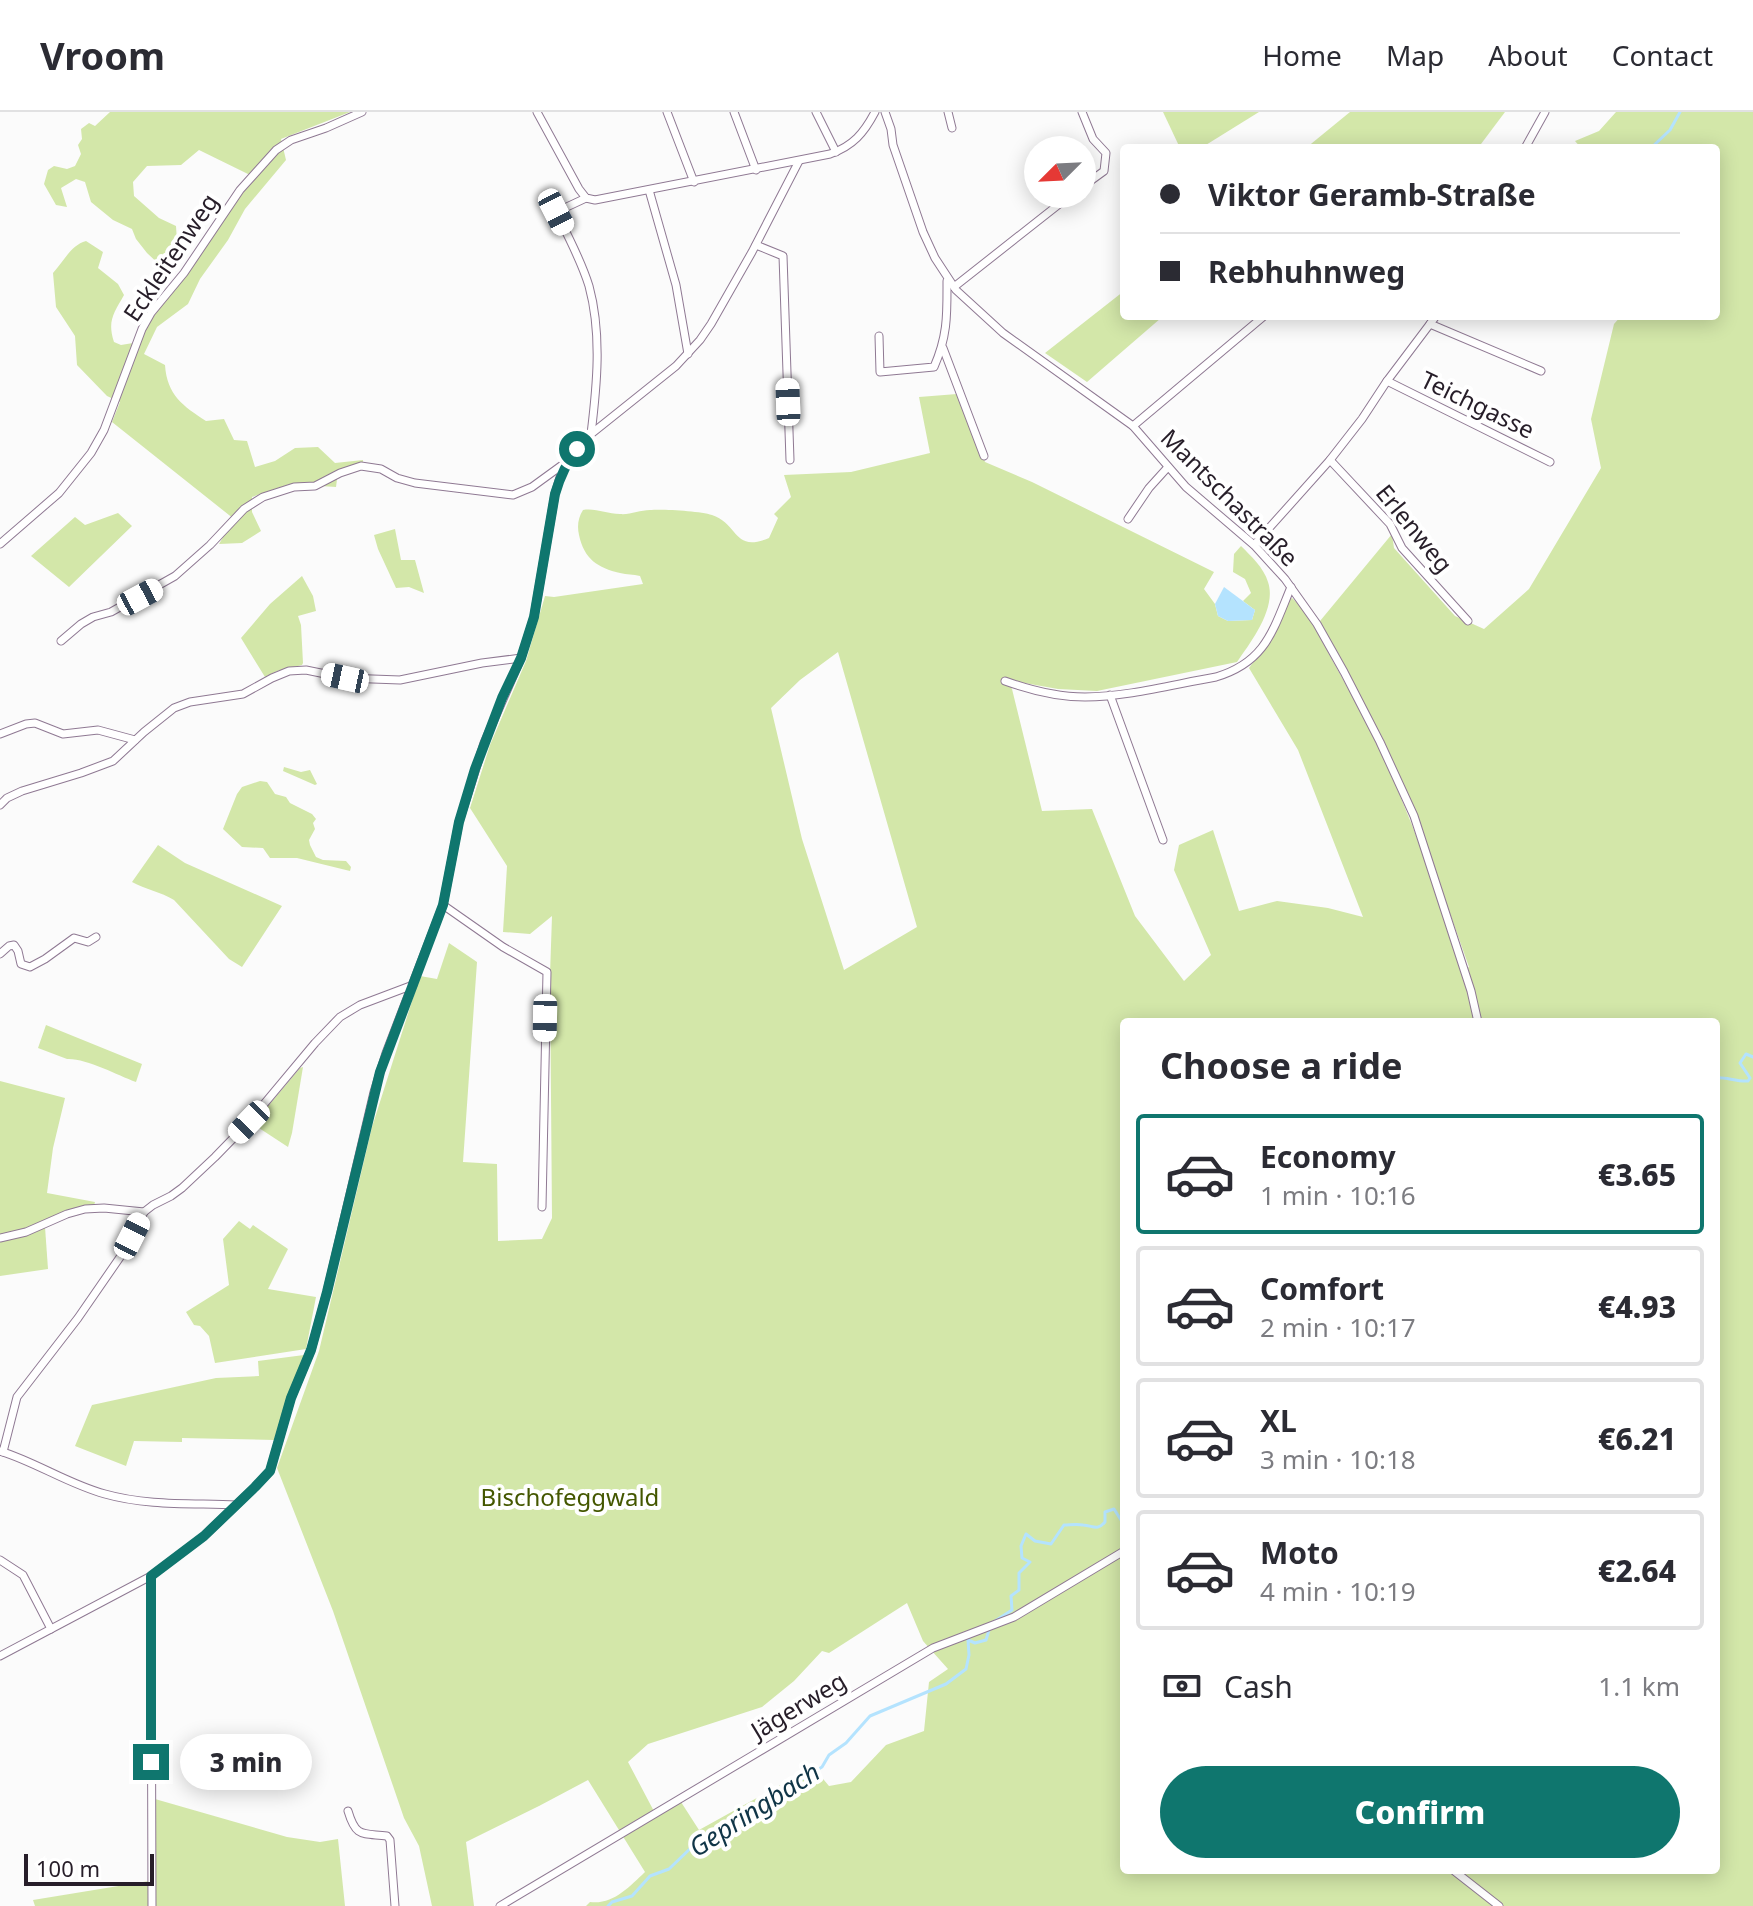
<!DOCTYPE html>
<html lang="en">
<head>
<meta charset="utf-8">
<style>
	body { margin:0; font-family:"Noto Sans",sans-serif; background:#f2f2f3; color:#2b2b33; height:100vh; display:flex; flex-direction:column; font-size:30px; white-space:nowrap }
	* { box-sizing:border-box; margin:0 }
	p { font-size:26px; color:#7c7c81 }
	.icon { flex:none; width:44px; height:44px; fill:none; stroke:currentColor; stroke-width:2; stroke-linecap:round; stroke-linejoin:round }
	.map { position:relative; flex:1; overflow:hidden }
	.side { position:absolute; left:1120px; top:906px; width:600px; height:856px; display:flex; flex-direction:column; background:#fff; border-radius:8px; box-shadow:0 4px 20px #0003 }
	.side>* { flex:none }
	.top-card { position:absolute; left:1120px; top:32px; width:600px; height:176px; border-radius:8px; box-shadow:0 4px 20px #0003; display:grid; align-content:center; height:176px; padding:0 40px; background:#fff }
	.needle { width:52px; rotate:246deg }
	.tools { position:absolute; left:1024px; top:24px; display:grid; gap:16px }
	.tools a { display:grid; place-items:center; width:72px; height:72px; border-radius:50%; background:#fff; box-shadow:0 4px 20px #0003; font-size:40px }
	.scale { position:absolute; left:24px; bottom:20px; width:130px; box-sizing:border-box; padding-left:8px; border:4px solid #271e29; border-top:0; font-size:22px; line-height:28px; white-space:nowrap; color:#271e29; -webkit-text-stroke:6px #fff; paint-order:stroke }
	.end { position:absolute; width:36px; height:36px; margin:-18px; border:10px solid #0f766e; background:#fff; box-shadow:0 0 0 4px #fff }
	.from { border-radius:50% }
	.bubble { position:absolute; height:56px; border-radius:28px; background:#fff; box-shadow:0 4px 20px #0003; font-size:26px; font-weight:800; line-height:56px; text-align:center }
	.car { position:absolute; width:24px; height:48px; margin:-24px -12px; border-radius:10px; box-shadow:0 0 6px 2px #0007; background:linear-gradient(#fff 24%,#345 0 40%,#fff 0 76%,#345 0 86%,#fff 0) }
	.top-card b { display:flex; align-items:center; gap:28px; height:76px; font-size:30px }
	.top-card b+b { border-top:2px solid #e1e1e2 }
	.top-card i { width:20px; height:20px; background:#2b2b33 }
	ul { padding:0; list-style:none }
	li { display:flex; align-items:center; gap:24px; height:120px; margin:0 16px 12px; padding:0 24px; border:4px solid #e1e1e2; border-radius:8px }
	li div { flex:1 }
	li b { display:block; font-size:30px }
	li em { font-style:normal; font-weight:800 }
	li.current { border-color:#0f766e }
	li>.icon { width:72px; height:72px; stroke-width:1.5 }
	h2 { padding:0 40px; font-size:36px; line-height:96px }
	.pay { display:flex; align-items:center; gap:20px; height:88px; padding:0 40px; font-size:30px }
	.pay p { margin-inline-start:auto }
	.cta { display:flex; gap:16px; margin-top:auto; padding:16px 40px }
	.cta a { flex:1; height:92px; border-radius:48px; background:#0f766e; color:#fff; font-size:32px; font-weight:800; line-height:92px; text-align:center }
	header { display:flex; align-items:center; gap:48px; box-sizing:border-box; height:112px; padding:0 40px; background:#fff; border-bottom:2px solid #e1e1e2 }
	header strong { font-size:38px }
	nav { display:flex; gap:44px; margin-inline-start:auto; font-size:28px }
	.map>svg:first-child { display:block }
</style>
</head>
<body>
<header>
<strong>Vroom</strong>
<nav><a>Home</a><a>Map</a><a>About</a><a>Contact</a></nav>
</header>
<div class="map">
<svg width="1753" height="1794" viewBox="0 0 1753 1794">
	<rect width="100%" height="100%" fill="#fbfbfb"/>
	<!-- green -->
	<g fill="#d3e7a9" fill-rule="evenodd">
		<path d="M110 0H350L281 27 286 48 245 97 228 128 200 167 188 192 157 215 144 242 165 253C167 283 183 294 206 309L224 307 234 328 247 329 255 355 275 349 295 336 318 335 335 351 363 348V351L338 360 336 375 290 372 252 385V400L261 419 242 431 219 432 234 407 112 310 120 290 107 284 77 253 75 224 56 195 53 161C64 149 71 133 86 129L103 140 98 156 118 172 124 183C114 201 107 209 114 230L121 233 133 231 147 201 196 142 250 63 199 38 181 53 147 54 133 70 134 84 159 106 176 114 177 129 175 147 163 156 147 141 136 127 132 117 113 108 91 90 85 70 76 67 61 76 67 95 56 93 44 72 48 58 54 54 67 57 75 54 81 42 78 33 82 27 81 17 89 11 95 14Z"/>
		<polygon points="1163,0 1259,0 1201,36 1180,36"/>
		<polygon points="1350,0 1505,0 1478,36 1306,36"/>
		<path d="M1616 0H1753V1794H586L590 1790C613 1793 629 1775 645 1760L588 1668 539 1694 466 1730 474 1794H432L419 1734 404 1706 333 1499 277 1356 319 1239 372 1015 420 864 437 867 449 831 477 850 463 1050 497 1052 498 1129 542 1127 552 1106 550 863 552 804 530 822 503 820 507 754 470 696 490 633 526 549 545 484 554 485 643 472 640 464C633 462 627 463 620 461 598 456 584 447 579 423 577 414 578 406 583 398 596 396 607 402 620 402 630 403 640 398 650 398 663 397 700 399 712 403 739 412 733 441 769 426L778 406 774 402 791 385 784 363 851 360 930 341 919 285 957 282 985 350 1032 370 1214 460 1204 477 1215 492 1218 504 1228 509 1252 508 1255 498 1243 489 1251 481 1245 467 1233 460 1234 442 1241 434C1251 444 1264 456 1268 470 1277 496 1251 530 1237 550L1097 579 1058 577 1007 568 1012 577 1042 699 1092 697 1135 804 1184 869 1211 843 1174 758 1179 733 1213 718 1239 799 1277 789 1328 796 1363 805 1298 638 1249 556 1277 517 1287 488 1292 486C1311 503 1323 531 1335 553 1360 597 1384 643 1403 691 1426 745 1443 803 1462 859L1469 855 1406 678 1383 627 1320 509 1392 422 1394 436 1455 504 1484 517 1529 477 1601 356 1591 307 1614 212 1621 204H1716V36H1581L1575 29 1599 19ZM838 540 917 815 844 858 802 727 771 596 800 568ZM1124 910H1716V1758H1124ZM907 1491 923 1529 948 1557 929 1570 924 1619 886 1633 851 1670 829 1674 813 1655 699 1718 681 1690 657 1705 628 1650 648 1632 762 1595 794 1569 822 1539 829 1541Z"/>
		<polygon points="1124,179 1124,204 1159,204 1161,206 1087,270 1045,241"/>
		<polygon points="118,401 132,414 69,475 31,444 75,405 85,413"/>
		<polygon points="395,417 401,448 415,448 424,481 409,475 396,476 378,437 374,423"/>
		<polygon points="302,464 313,484 316,499 298,504 301,513 303,551 302,553 277,559 265,565 241,526 270,492"/>
		<polygon points="284,655 301,660 310,658 317,672 315,673 283,659"/>
		<polygon points="260,669 267,670 275,682 286,685 290,691 312,702 316,707 313,711 315,717 309,728 310,733 316,745 323,748 346,749 351,755 350,759 297,746 270,746 263,736 242,735 223,717 237,682 242,675"/>
		<path d="M158 733 185 751 282 794 242 855 229 847 174 788C161 780 145 777 132 770Z"/>
		<path d="M46 913 142 952 136 970C117 963 86 946 67 947L38 936Z"/>
		<polygon points="303,955 292,1021 288,1035 253,1012 300,956"/>
		<polygon points="0,969 65,986 53,1036 47,1081 95,1090 94,1094 25,1118 0,1124"/>
		<polygon points="239,1109 250,1117 253,1113 288,1137 268,1177 316,1185 306,1237 215,1251 209,1224 200,1214 194,1213 186,1200 229,1173 223,1127"/>
		<polygon points="45,1115 48,1157 0,1164 0,1129"/>
		<polygon points="304,1243 287,1285 274,1328 182,1326 182,1330 134,1329 126,1354 75,1334 92,1293 216,1266 259,1264 258,1249"/>
		<polygon points="155,1687 287,1725 320,1730 338,1727 345,1794 156,1794"/>
		<polygon points="149,1769 149,1794 35,1794 33,1788"/>
	</g>
	<!-- water -->
	<polygon fill="#b4e3fe" points="1224,475 1255,498 1252,508 1228,509 1218,504 1215,492"/>
	<g fill="none" stroke-linecap="round" stroke-linejoin="round">
		<!-- stream -->
		<g stroke="#b4e3fe" stroke-width="3">
			<polyline points="1651,36 1670,18 1680,0"/>
			<path d="M1716 966C1723 964 1737 970 1748 969L1750 966 1740 951 1746 942 1753 945"/>
			<path d="M992 1511 1012 1498 1011 1484 1019 1478V1461L1030 1450 1022 1446 1021 1434 1026 1422 1035 1429 1051 1432 1064 1413C1070 1413 1077 1412 1083 1413 1094 1414 1097 1419 1105 1410V1400L1114 1397 1121 1408 1124 1405"/>
			<polyline points="608,1794 612,1790 632,1784 650,1764 669,1757 695,1732 746,1704 759,1693 822,1655 829,1643 846,1631 870,1604 946,1572 966,1557 969,1543 968,1528 975,1531 986,1528 989,1518"/>
		</g>
		<defs>
			<g id="minor">
				<path d="M537 0 579 77 586 86 595 88 830 42C853 34 864 21 875 0"/>
				<polyline points="667,0 694,70"/>
				<polyline points="734,0 756,58"/>
				<polyline points="816,0 836,40"/>
				<polyline points="885,0 891,17 893,33 923,120 935,146 956,178 1003,221 1133,314 1186,375 1254,433 1285,467 1317,512 1344,560 1380,630 1414,704 1471,879 1478,910"/>
				<polyline points="948,0 952,16"/>
				<polyline points="1525,36 1545,0"/>
				<polyline points="1082,75 1104,59 1106,41 1093,27 1082,0"/>
				<polyline points="649,78 676,173 688,242"/>
				<path d="M586 86 556 100C568 124 581 148 589 174 602 222 597 273 591 322"/>
				<polyline points="756,133 783,144 790,348"/>
				<polyline points="954,175 1072,82"/>
				<polyline points="1430,212 1541,259"/>
				<path d="M879 224 880 260 934 255C948 223 947 202 947 169"/>
				<polyline points="943,236 984,344"/>
				<polyline points="1387,269 1550,350"/>
				<polyline points="1133,314 1264,204"/>
				<polyline points="1330,348 1390,412 1402,436 1468,509"/>
				<polyline points="1128,407 1149,376 1168,355"/>
				<polyline points="0,432 59,381 91,341 104,318 142,217 151,201 184,161 240,78 276,38 291,28 326,16 362,0"/>
				<polyline points="1254,433 1330,348 1362,307 1387,269 1436,204"/>
				<polyline points="61,529 81,512 93,505 111,500 175,464 210,433 244,397 263,385 294,375 315,374 340,361 361,354 381,357 397,366 415,371 513,383 532,375 565,351"/>
				<path d="M1005 569C1030 578 1058 585 1085 585 1127 585 1175 572 1216 565 1266 550 1273 518 1291 475"/>
				<polyline points="1110,583 1163,728"/>
				<polyline points="0,622 26,612 35,611 63,622 98,618 135,628"/>
				<polyline points="0,693 7,686 22,679 81,661 113,649 144,620 174,596 190,590 243,582 272,566 289,559 306,558 345,566 400,568 482,551 521,546"/>
				<polyline points="443,793 503,835 547,860 542,1095"/>
				<polyline points="0,842 9,834 14,833 18,839 21,852 30,855 45,847 74,826 88,830 96,825"/>
				<polyline points="0,1126 26,1120 67,1102 85,1097 104,1096 144,1100"/>
				<path d="M0 1339C36 1350 68 1372 105 1382 147 1394 193 1391 236 1393"/>
				<polyline points="3,1340 17,1285 78,1206 125,1138 144,1100 153,1093 171,1084 182,1076 215,1045 249,1010 315,931 340,905 360,893 413,873"/>
				<polyline points="0,1448 23,1463 51,1517"/>
				<polyline points="151,1464 152,1794"/>
				<polyline points="0,1544 151,1464 204,1424 255,1375 270,1359 291,1286 311,1238 327,1180 374,980 386,941 443,793 459,710 484,631 521,546 534,505 555,382 561,362 567,350 577,337 591,322 676,254 700,228 711,212 752,140 799,49"/>
				<path d="M348 1699C356 1726 362 1721 387 1724L390 1728 395 1794"/>
				<polyline points="1453,1758 1499,1794"/>
				<polyline points="500,1794 933,1536 1014,1505 1124,1439"/>
			</g>
		</defs>
		<!-- minor casing -->
		<use href="#minor" stroke="#8f7993" stroke-width="9"/>
		<!-- minor -->
		<use href="#minor" stroke="#fff" stroke-width="7"/>
	</g>
	<g fill="none" stroke-linecap="round" stroke-linejoin="round">
		<!-- route -->
		<path stroke="#0f766e" stroke-width="10" d="M151 1650V1464L204 1424 255 1375 270 1359 291 1286 311 1238 327 1180 380 960 443 793 459 710 475 657 502 586 521 546 534 505 555 382C560 365 566 351 577 337"/>
	</g>
	<g text-anchor="middle" dominant-baseline="central" stroke-width="8" stroke-linejoin="round" paint-order="stroke">
		<!-- street labels -->
		<g font-size="24" fill="#271e29" stroke="#fff">
			<text transform="translate(170 145) rotate(-56)">Eckleitenweg</text>
			<text transform="translate(1478 292) rotate(26)">Teichgasse</text>
			<text transform="translate(1230 385) rotate(45)">Mantschastraße</text>
			<text transform="translate(1415 416) rotate(51)">Erlenweg</text>
			<text transform="translate(798 1593) rotate(-31)">Jägerweg</text>
		</g>
		<!-- park labels -->
		<g font-size="24" fill="#445700" stroke="#fff">
			<text x="570" y="1384">Bischofeggwald</text>
		</g>
		<!-- water labels -->
		<g font-size="26" font-style="italic" fill="#103547" stroke="#fff">
			<text transform="translate(754 1697) rotate(-33)">Gepringbach</text>
		</g>
	</g>
</svg>
<div class="tools">
<a><svg class="needle" viewBox="-14 -14 28 28"><path d="M0-13l5 13h-10z" fill="#e53935"/><path d="M0 13l5-13h-10z" fill="#7c7c81"/></svg></a>
</div>
<div class="scale">100 m</div>
<i class="end from" style="left:577px;top:337px"></i>
<i class="end" style="left:151px;top:1650px"></i>
<div class="bubble" style="left:180px;top:1622px;width:132px">3 min</div>
<i class="car" style="left:556px;top:100px;rotate:153deg"></i>
<i class="car" style="left:788px;top:290px;rotate:358deg"></i>
<i class="car" style="left:140px;top:485px;rotate:62deg"></i>
<i class="car" style="left:345px;top:566px;rotate:282deg"></i>
<i class="car" style="left:545px;top:906px;rotate:181deg"></i>
<i class="car" style="left:249px;top:1010px;rotate:224deg"></i>
<i class="car" style="left:132px;top:1124px;rotate:27deg"></i>
<div class="top-card">
<b><i class="from"></i>Viktor Geramb-Straße</b>
<b><i></i>Rebhuhnweg</b>
</div>
<section class="side">
<h2>Choose a ride</h2>
<ul>
<li class="current"><svg class="icon" aria-label="car" viewBox="0 0 24 24"><path d="M5 17H2v-5l4-1 3-4h7l3 4 3 1v5h-3M9 17h6M6 11h13"/><circle cx="7" cy="17" r="2"/><circle cx="17" cy="17" r="2"/></svg><div><b>Economy</b><p>1 min · 10:16</p></div><em>€3.65</em></li>
<li><svg class="icon" aria-label="car" viewBox="0 0 24 24"><path d="M5 17H2v-5l4-1 3-4h7l3 4 3 1v5h-3M9 17h6M6 11h13"/><circle cx="7" cy="17" r="2"/><circle cx="17" cy="17" r="2"/></svg><div><b>Comfort</b><p>2 min · 10:17</p></div><em>€4.93</em></li>
<li><svg class="icon" aria-label="car" viewBox="0 0 24 24"><path d="M5 17H2v-5l4-1 3-4h7l3 4 3 1v5h-3M9 17h6M6 11h13"/><circle cx="7" cy="17" r="2"/><circle cx="17" cy="17" r="2"/></svg><div><b>XL</b><p>3 min · 10:18</p></div><em>€6.21</em></li>
<li><svg class="icon" aria-label="car" viewBox="0 0 24 24"><path d="M5 17H2v-5l4-1 3-4h7l3 4 3 1v5h-3M9 17h6M6 11h13"/><circle cx="7" cy="17" r="2"/><circle cx="17" cy="17" r="2"/></svg><div><b>Moto</b><p>4 min · 10:19</p></div><em>€2.64</em></li>
</ul>
<div class="pay"><svg class="icon" aria-label="cash" viewBox="0 0 24 24"><path d="M3 7h18v10H3z"/><circle cx="12" cy="12" r="2"/></svg>Cash<p>1.1 km</p></div>
<div class="cta"><a>Confirm</a></div>
</section>
</div>
</body>
</html>
